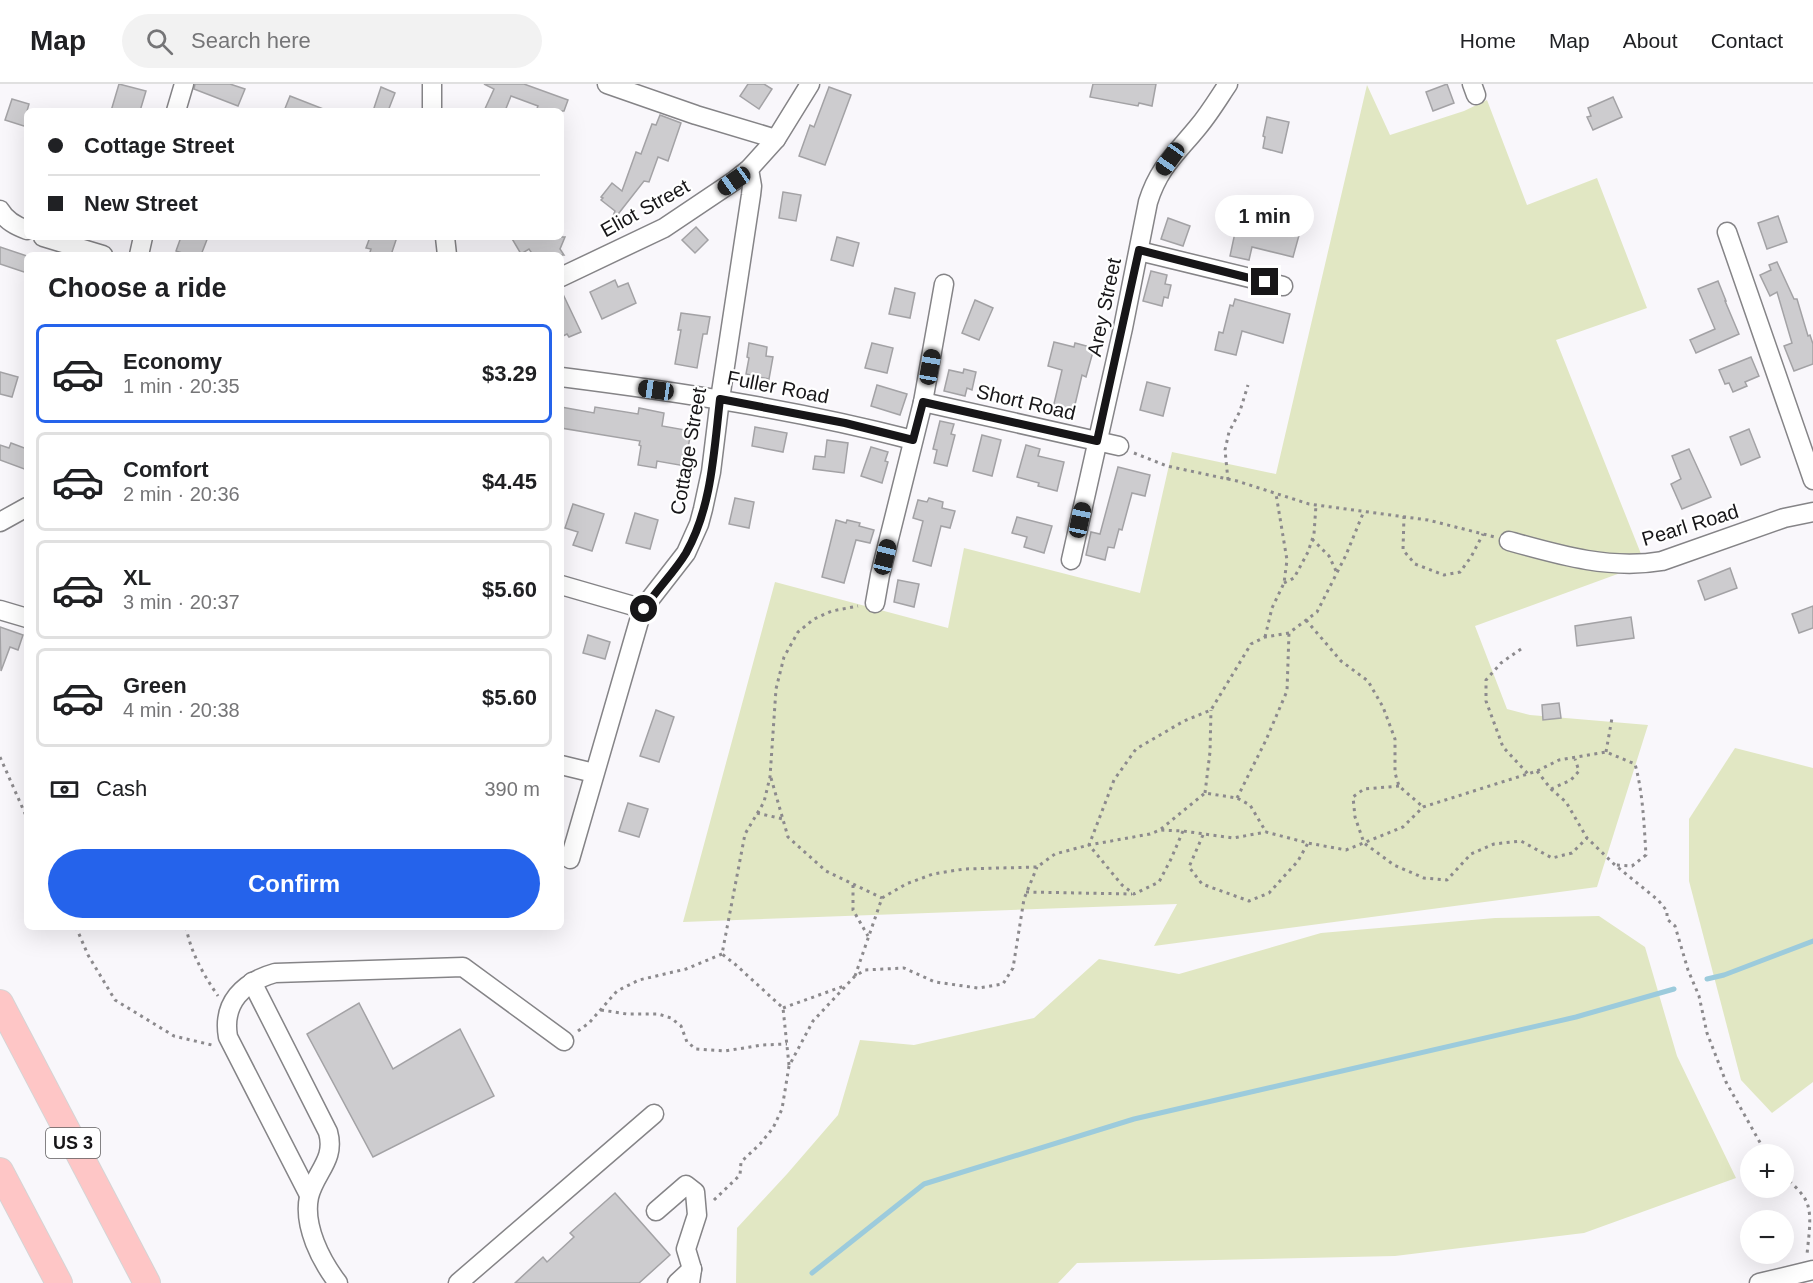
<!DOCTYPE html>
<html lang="en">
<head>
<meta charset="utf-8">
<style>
	body { margin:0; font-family:Helvetica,sans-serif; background:#f2f2f2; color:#202124; height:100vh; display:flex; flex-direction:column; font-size:22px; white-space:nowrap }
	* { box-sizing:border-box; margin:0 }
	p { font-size:20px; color:#757577 }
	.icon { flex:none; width:33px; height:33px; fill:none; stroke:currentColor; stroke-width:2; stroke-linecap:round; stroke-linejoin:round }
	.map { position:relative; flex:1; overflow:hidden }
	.details { position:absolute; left:24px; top:168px; width:540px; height:678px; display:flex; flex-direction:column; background:#fff; border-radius:9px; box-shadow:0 6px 24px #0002 }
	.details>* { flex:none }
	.hud { position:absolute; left:24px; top:24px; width:540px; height:132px; border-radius:9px; box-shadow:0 6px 24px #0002; display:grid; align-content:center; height:132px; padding:0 24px; background:#fff }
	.fabs { position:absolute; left:1740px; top:1060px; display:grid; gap:12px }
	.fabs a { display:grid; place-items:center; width:54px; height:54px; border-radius:50%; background:#fff; box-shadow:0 6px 24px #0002; font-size:30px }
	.end { position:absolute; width:27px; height:27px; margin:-14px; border:8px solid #171618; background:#fff; box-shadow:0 0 0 3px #fff }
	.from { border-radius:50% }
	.bubble { position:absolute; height:42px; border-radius:21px; background:#fff; box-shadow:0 6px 24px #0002; font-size:20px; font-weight:700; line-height:42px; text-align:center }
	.car { position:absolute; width:18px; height:36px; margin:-18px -9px; border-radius:8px; box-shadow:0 0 4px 2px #0007; background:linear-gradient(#222 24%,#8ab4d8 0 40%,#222 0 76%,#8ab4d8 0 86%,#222 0) }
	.hud b { display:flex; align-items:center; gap:21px; height:57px; font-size:22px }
	.hud b+b { border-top:2px solid #e0e0e0 }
	.hud i { width:15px; height:15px; background:#202124 }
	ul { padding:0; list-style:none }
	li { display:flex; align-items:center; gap:18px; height:99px; margin:0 12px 9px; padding:0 12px; border:3px solid #e0e0e0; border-radius:9px }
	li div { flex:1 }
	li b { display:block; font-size:22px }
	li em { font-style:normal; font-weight:700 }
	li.on { border-color:#2563eb }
	li>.icon { width:54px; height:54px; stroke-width:1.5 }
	h2 { padding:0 24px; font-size:27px; line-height:72px }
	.pay { display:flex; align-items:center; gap:15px; height:66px; padding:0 24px; font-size:22px }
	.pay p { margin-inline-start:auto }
	.action { display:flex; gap:12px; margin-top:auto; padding:12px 24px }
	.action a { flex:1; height:69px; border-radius:36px; background:#2563eb; color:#fff; font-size:24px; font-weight:700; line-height:69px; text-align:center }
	header { display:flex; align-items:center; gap:36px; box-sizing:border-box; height:84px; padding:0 30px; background:#fff; border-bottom:2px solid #e0e0e0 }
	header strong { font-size:28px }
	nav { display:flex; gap:33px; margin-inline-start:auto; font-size:21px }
	.search { width:420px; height:54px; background:#f2f2f2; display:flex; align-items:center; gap:15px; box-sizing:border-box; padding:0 21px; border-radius:33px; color:#757577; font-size:22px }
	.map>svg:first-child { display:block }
</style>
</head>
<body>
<header>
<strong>Map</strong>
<div class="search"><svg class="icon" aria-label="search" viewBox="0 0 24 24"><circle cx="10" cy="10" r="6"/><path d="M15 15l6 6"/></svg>Search here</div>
<nav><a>Home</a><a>Map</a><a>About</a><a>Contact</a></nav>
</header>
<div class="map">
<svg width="1813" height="1199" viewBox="0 0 1813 1199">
	<rect width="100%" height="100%" fill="#f9f7fb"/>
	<!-- green -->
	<g fill="#e1e7c3">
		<polygon points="1367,1 1390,51 1464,27 1487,16 1527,121 1597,94 1647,224 1556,256 1645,480 1475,542 1507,625 1530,631 1648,641 1597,803 1154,862 1177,820 683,838 775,498 948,544 964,464 1140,509 1172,368 1276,390"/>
		<polygon points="1735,664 1813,684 1813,998 1772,1029 1741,996 1689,797 1689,735"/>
		<polygon points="1599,832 1645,863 1677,972 1736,1094 1584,1149 1395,1172 1077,1179 1058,1199 736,1199 737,1144 787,1090 838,1031 860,956 914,961 1034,934 1099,875 1179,890 1321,849 1495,834"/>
	</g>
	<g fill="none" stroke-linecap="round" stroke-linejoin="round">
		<!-- stream -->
		<g stroke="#9ccbdc" stroke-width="5">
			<polyline points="1707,895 1724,891 1813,857"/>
			<polyline points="812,1189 924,1100 1134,1035 1576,933 1674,905"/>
		</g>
	</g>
	<!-- building -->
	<g fill="#cdcccf" stroke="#a3a2a5" stroke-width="1.5">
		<polygon points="119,0 146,7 140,27 111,27"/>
		<polygon points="195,0 230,0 245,5 238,22 194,5"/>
		<polygon points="484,0 524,0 568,16 564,27 536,27 538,22 511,12 505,27 484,27 494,5"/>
		<polygon points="748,0 764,0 772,5 759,25 740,12"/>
		<polygon points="1093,0 1156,0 1152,22 1139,19 1138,22 1090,13"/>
		<polygon points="1447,0 1454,19 1433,27 1426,8"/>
		<polygon points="381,3 395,9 388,27 373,27"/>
		<polygon points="829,3 851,11 825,81 799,72 810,41 814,43"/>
		<polygon points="290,12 326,26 325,27 284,27"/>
		<polygon points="1613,13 1622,33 1593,46 1587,33 1591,32 1588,24"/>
		<polygon points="12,15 29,20 27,27 27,43 5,36"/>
		<polygon points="660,31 681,39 668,77 658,73 649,98 644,97 615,134 613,132 615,127 601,116 603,114 601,113 612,99 622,107 636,68 641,70 652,40 656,41"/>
		<polygon points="1267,33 1289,38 1282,69 1263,64 1265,53 1263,52"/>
		<polygon points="783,108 801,111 796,137 779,134"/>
		<polygon points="1239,130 1301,144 1293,173 1252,163 1249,176 1230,172"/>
		<polygon points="1778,132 1787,158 1767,165 1758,139"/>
		<polygon points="1168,134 1190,142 1183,162 1161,155"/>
		<polygon points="696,143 708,156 695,169 682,156"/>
		<polygon points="181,153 208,153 201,171 188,171 176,167"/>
		<polygon points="370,153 397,153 391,171 369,171 371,165 366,164"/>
		<polygon points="511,153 565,153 560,165 564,171 533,171 529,165 521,170"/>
		<polygon points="837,153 859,159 853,182 831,176"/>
		<polygon points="0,163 27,172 27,189 0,180"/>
		<polygon points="1777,178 1794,215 1797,215 1808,252 1810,251 1813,260 1813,280 1794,287 1784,262 1792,259 1777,208 1770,212 1760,191 1771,186 1769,181"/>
		<polygon points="1151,187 1167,191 1165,200 1171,201 1168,214 1164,213 1162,222 1143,217"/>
		<polygon points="615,196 618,203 628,199 636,219 602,235 590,208"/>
		<polygon points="1718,197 1726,217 1725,217 1739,250 1696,269 1690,256 1715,245 1698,205"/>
		<polygon points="895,204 915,209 910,234 889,230"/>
		<polygon points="561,206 581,248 569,253 567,250 561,253"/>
		<polygon points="1235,215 1290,230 1283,259 1242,247 1236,271 1215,266 1219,248 1223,249 1230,221 1233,222"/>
		<polygon points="975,216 993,224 979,256 962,249"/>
		<polygon points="681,229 710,233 707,250 703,250 697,284 675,280 681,246 678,246"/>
		<polygon points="1054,258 1074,263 1075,259 1094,264 1086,293 1082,291 1073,329 1053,324 1062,286 1048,282"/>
		<polygon points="749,259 767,263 766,272 773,273 769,295 746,290 749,274 747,273"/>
		<polygon points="872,259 893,264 887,289 865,284"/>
		<polygon points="1751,273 1759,292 1745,298 1747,302 1733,308 1729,299 1725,300 1719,286"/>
		<polygon points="964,285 976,288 972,306 967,304 965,312 944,307 949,286 963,289"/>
		<polygon points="0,288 18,293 12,313 0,310"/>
		<polygon points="1147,298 1170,304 1163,332 1140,326"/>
		<polygon points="877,301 907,310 900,331 871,322"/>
		<polygon points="561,323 594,329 595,323 638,330 639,324 664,329 662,342 691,347 685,382 657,377 656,384 638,381 641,362 639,361 640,357 561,344"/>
		<polygon points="940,337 954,340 951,350 955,351 947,382 934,379 937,366 933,365"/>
		<polygon points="755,343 787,349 783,368 752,362"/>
		<polygon points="1749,345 1760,373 1741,381 1730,353"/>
		<polygon points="982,351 1001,356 992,392 973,387"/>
		<polygon points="827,356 848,359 844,389 813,385 815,372 825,373"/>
		<polygon points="11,359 27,365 27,386 0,376 0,361 9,364"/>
		<polygon points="1026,361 1040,365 1038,372 1064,378 1057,407 1038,402 1039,399 1017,393"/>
		<polygon points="871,363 888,368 885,377 888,378 882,399 861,392"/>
		<polygon points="1689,365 1711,413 1682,425 1671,400 1681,395 1672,372"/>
		<polygon points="1118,383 1150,391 1145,412 1132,409 1122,446 1119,445 1114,464 1108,463 1105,476 1086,471 1091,448 1100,450"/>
		<polygon points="735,414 754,418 749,444 729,440"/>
		<polygon points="929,414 943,418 942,424 955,427 950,444 941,442 931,482 913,477 923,437 913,434 918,416 927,418"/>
		<polygon points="573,420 604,430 592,467 573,461 578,448 565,444"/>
		<polygon points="635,429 658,436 650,465 626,459"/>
		<polygon points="1017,433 1052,442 1044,469 1024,463 1027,453 1012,449"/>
		<polygon points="836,436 846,439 847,436 860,439 859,442 874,446 870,459 856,456 844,499 822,493"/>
		<polygon points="1730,484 1737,504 1705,516 1698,497"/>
		<polygon points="898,496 919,500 914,523 894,518"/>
		<polygon points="1813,522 1813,544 1799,549 1792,530"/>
		<polygon points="1631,533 1634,554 1577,562 1575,542"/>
		<polygon points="0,543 23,551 18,566 10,563 1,587"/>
		<polygon points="588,551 610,558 605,575 583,569"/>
		<polygon points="1559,619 1561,634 1543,636 1542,621"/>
		<polygon points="656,626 674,633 659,678 640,672"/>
		<polygon points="628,719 648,725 639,753 619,747"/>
		<polygon points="359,919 393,985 460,945 494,1012 373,1073 307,950"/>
		<polygon points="615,1109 670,1171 639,1199 515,1199 543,1173 547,1178 574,1153 570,1149"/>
	</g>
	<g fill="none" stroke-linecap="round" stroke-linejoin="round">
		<defs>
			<g id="minor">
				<polyline points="432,0 432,27"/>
				<polyline points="607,0 696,31 776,55"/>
				<polyline points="1472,0 1476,11"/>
				<polyline points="176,27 184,0"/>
				<path d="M0 126C6 137 16 142 27 146"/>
				<polyline points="1727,148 1813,396"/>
				<polyline points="43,153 103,171"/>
				<polyline points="445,153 447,171"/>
				<polyline points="1139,167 1283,202"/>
				<polyline points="139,171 143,153"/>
				<polyline points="561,193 664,144 734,97 749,85 776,55 810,0"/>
				<path d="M561 293C680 308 797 326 913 356"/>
				<polyline points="923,318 1119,362"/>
				<polyline points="0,438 27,423"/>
				<path d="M1509 457C1559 471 1610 486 1662 477L1784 434 1813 428"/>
				<path d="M1071 476 1123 244 1148 118C1159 83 1176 70 1198 43 1209 30 1218 15 1228 0"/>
				<polyline points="561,501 644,525"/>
				<polyline points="875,519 880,491 923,318 944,200"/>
				<polyline points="0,526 27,534"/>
				<polyline points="561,681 594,689"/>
				<polyline points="570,775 639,537 651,514 686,469 699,440 703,425 711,388 720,315 751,111 752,102 749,85"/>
				<path d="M252 898 328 1048C336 1076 315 1088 309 1113 303 1142 321 1177 338 1199"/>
				<path d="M309 1111 228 953C222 919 243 898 275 889L463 883 564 957"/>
				<polyline points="656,1127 686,1101 695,1108 697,1131 686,1165 692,1185"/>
				<polyline points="458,1199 654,1030"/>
				<polyline points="677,1199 692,1185 690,1199"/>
				<polyline points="1759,1199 1813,1186"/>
			</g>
			<g id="highway">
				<polyline points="0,919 147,1199"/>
				<polyline points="0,1087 59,1199"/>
			</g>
		</defs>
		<!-- minor casing -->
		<use href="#minor" stroke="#858487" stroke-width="21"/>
		<!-- highway casing -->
		<use href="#highway" stroke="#d5d5d5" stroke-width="28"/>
		<!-- path -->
		<g stroke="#8c8a8d" stroke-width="3" stroke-dasharray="3 4.5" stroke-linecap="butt">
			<polyline points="1134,369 1167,382 1237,397 1309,420 1428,436 1495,453"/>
			<polyline points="1228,396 1225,366 1229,348 1240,327 1248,301"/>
			<polyline points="1404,432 1403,466 1415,480 1444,491 1460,488 1471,473 1483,450"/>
			<polyline points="1312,455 1329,472 1337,489"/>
			<polyline points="1284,499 1294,494 1308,468 1314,450 1316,421"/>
			<polyline points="1306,536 1341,577 1368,597 1383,623 1395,655 1395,689 1399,702 1423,723"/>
			<polyline points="1265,553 1272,524 1284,499 1287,476 1276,410"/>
			<polyline points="1521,565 1501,579 1486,596 1486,617 1503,663 1528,690"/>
			<polyline points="1606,668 1612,634"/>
			<polyline points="0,673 27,734"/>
			<polyline points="1537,687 1551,705 1566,718 1587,754 1615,781 1658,816 1667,827 1667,835 1675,842 1688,886 1699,912 1707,949 1726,998 1767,1071"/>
			<polyline points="771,694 788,753 826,787 882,814"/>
			<polyline points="1399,702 1364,705 1353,713 1355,733 1364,759 1394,781 1424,794 1447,796 1471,770 1494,760 1521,757 1552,774 1572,769 1587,754"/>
			<polyline points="1551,705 1571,696 1579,687 1575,675"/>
			<polyline points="1205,709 1210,668 1211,626"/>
			<polyline points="1237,714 1266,656 1287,607 1289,549"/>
			<polyline points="757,729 783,735"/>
			<polyline points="1161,745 1205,709 1237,714 1250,721 1266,748"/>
			<polyline points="1183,747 1171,775 1159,798 1134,810 1122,801 1089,761 1114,696 1136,665 1184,637 1211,626 1251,560 1265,553 1289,549 1317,528 1346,471 1364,427"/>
			<polyline points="1203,751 1189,783 1202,800 1249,817 1269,809 1298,777 1308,759"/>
			<polyline points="853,801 853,826 868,852"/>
			<polyline points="1026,808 1132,810"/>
			<polyline points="76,843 88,871 115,916 174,952 212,961"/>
			<path d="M186 843C191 869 203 890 218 912"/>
			<path d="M855 892 882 814 906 800 933 790 964 785 1037 783 1055 770 1089 761 1150 750 1160 746 1183 747 1233 754 1266 748 1308 759 1346 766 1403 743 1423 723 1537 687 1559 676 1606 668 1635 680C1643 709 1644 740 1646 771L1632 782 1615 781"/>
			<polyline points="783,924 844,902"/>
			<polyline points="601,926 627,930 658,930 671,934 681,942 687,958 696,965 725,967 762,961 787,960"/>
			<polyline points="578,947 589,939 617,907 639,896 686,885 722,870"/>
			<polyline points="789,981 783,924 736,881 722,870 745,750 764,718 770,693 776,605 784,573 798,548 814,535 832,527 858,522"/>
			<path d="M1784 1092C1792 1100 1805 1110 1808 1122 1812 1135 1808 1157 1807 1171"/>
			<polyline points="714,1116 740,1091 741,1078 760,1060 773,1044 782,1025 789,982 813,937 855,892 865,886 904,884 935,898 978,904 1003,900 1013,884 1024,815 1037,783"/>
		</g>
		<!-- minor -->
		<use href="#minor" stroke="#fff" stroke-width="18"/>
		<!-- highway -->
		<use href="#highway" stroke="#fec6c6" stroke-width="26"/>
	</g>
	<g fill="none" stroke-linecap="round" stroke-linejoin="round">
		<!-- route -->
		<path stroke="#171618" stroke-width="8" d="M644 525C656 506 674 489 686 469 712 423 714 366 720 315L845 339 913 356 923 318 1097 357 1139 166 1265 198"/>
	</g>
	<g text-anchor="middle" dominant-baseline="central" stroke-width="4.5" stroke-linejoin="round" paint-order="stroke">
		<!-- shield labels -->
		<rect fill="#fff" stroke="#5d5c5d" stroke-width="1.5" x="46" y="1044" width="54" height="30" rx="4.5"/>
		<g font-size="18" font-weight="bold" fill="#171618">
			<text x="73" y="1059">US 3</text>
		</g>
		<!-- street labels -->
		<g font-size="20" fill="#171618" stroke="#fff">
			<text transform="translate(645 124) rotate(-29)">Eliot Street</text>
			<text transform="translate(1104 223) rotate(-78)">Arey Street</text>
			<text transform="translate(778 303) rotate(11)">Fuller Road</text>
			<text transform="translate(1026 318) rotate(13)">Short Road</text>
			<text transform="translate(688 367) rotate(-80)">Cottage Street</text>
			<text transform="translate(1690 441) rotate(-17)">Pearl Road</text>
		</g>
	</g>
</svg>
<div class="fabs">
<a>+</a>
<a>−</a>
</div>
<i class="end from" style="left:644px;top:525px"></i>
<i class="end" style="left:1265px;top:198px"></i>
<div class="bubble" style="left:1215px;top:111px;width:99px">1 min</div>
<i class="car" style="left:1170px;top:75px;rotate:215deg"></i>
<i class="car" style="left:734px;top:97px;rotate:235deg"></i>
<i class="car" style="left:930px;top:283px;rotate:10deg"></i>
<i class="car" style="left:656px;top:306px;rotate:278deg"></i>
<i class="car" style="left:1080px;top:436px;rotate:12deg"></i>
<i class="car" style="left:885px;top:473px;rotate:14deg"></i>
<div class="hud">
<b><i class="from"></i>Cottage Street</b>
<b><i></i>New Street</b>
</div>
<section class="details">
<h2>Choose a ride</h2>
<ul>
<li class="on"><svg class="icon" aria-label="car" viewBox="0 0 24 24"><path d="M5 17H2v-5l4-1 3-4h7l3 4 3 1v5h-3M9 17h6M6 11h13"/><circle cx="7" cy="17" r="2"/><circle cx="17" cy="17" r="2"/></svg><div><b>Economy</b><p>1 min · 20:35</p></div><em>$3.29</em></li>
<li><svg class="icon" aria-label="car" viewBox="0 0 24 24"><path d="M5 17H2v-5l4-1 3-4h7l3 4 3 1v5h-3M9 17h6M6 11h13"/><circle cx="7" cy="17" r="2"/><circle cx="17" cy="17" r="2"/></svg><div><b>Comfort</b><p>2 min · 20:36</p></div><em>$4.45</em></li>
<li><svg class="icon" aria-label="car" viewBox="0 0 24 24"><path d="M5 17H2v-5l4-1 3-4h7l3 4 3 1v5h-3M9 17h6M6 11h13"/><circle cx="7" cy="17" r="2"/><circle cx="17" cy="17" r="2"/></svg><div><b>XL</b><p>3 min · 20:37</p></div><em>$5.60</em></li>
<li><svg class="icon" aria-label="car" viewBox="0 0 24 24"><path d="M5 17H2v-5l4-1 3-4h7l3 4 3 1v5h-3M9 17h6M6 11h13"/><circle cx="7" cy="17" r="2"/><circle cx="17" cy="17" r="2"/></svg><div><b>Green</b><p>4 min · 20:38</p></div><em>$5.60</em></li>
</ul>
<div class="pay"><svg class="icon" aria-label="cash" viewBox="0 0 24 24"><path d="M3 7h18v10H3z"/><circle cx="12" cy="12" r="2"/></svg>Cash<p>390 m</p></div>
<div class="action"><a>Confirm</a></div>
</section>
</div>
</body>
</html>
